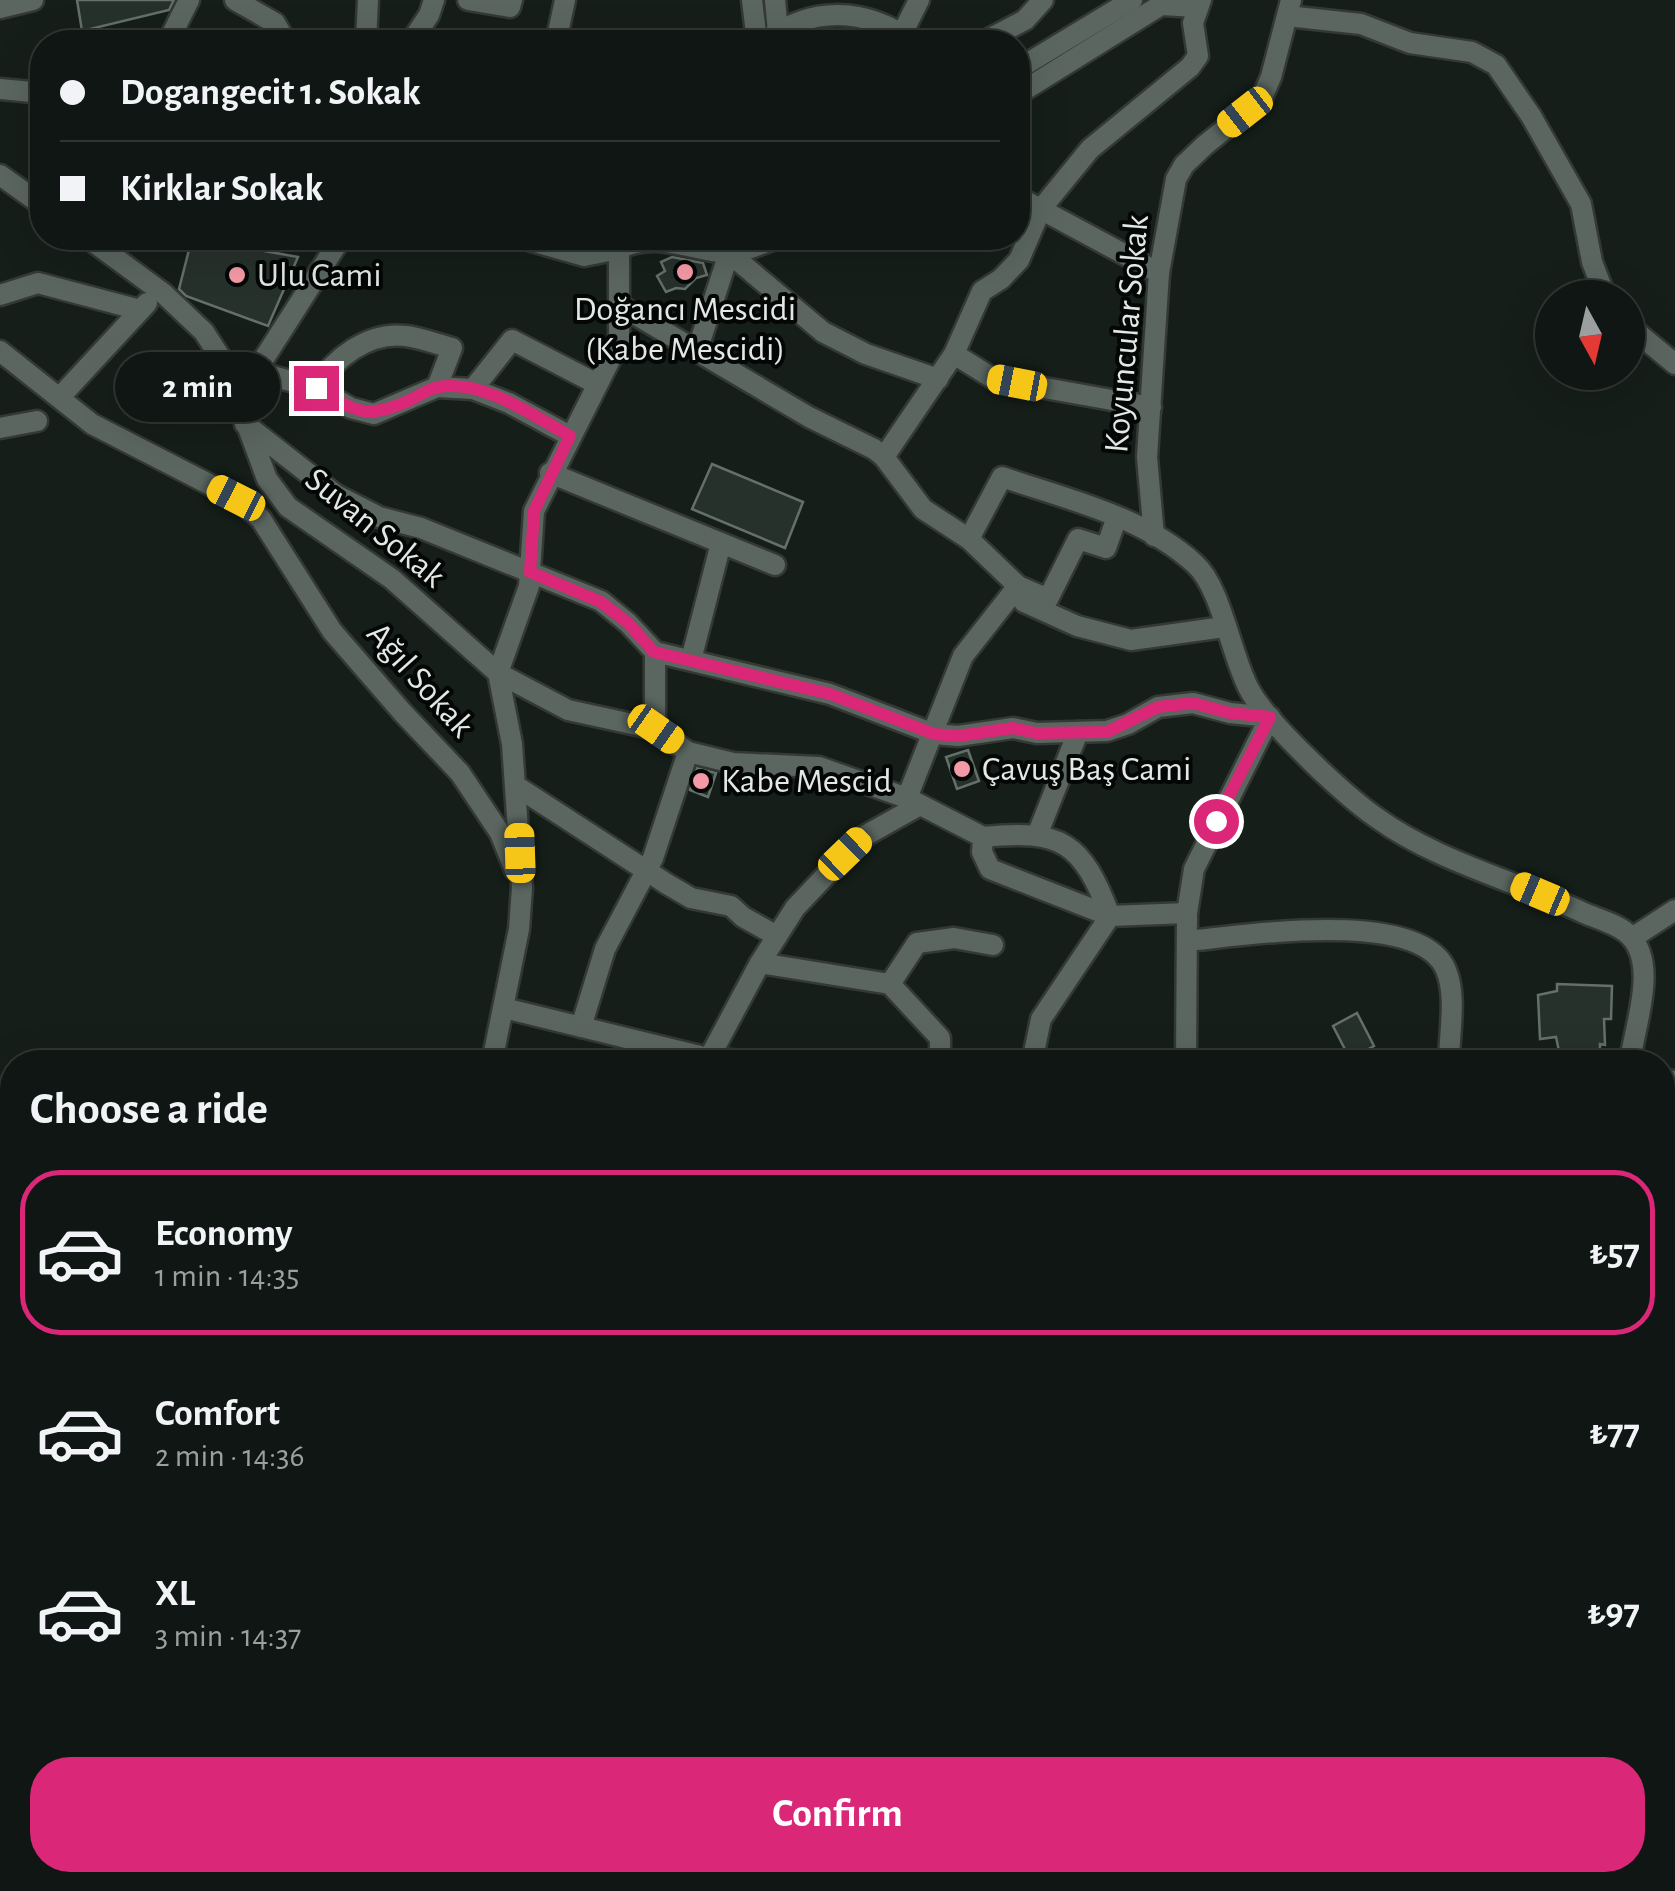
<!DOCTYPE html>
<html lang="en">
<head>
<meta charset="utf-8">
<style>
	body { margin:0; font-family:"Alegreya Sans",sans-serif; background:#1e2321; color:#f1f3f6; height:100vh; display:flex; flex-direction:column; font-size:38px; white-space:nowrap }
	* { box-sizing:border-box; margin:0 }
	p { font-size:32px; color:#9c9fa0 }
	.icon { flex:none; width:55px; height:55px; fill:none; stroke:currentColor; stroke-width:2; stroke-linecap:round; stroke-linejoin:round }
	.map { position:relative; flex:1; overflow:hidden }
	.details { position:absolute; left:0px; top:1050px; width:1675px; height:842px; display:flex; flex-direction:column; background:#101613; border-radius:40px 40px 0 0; box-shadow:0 10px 40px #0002,0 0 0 2px #303533 }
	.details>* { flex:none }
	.hud { position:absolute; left:30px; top:30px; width:1000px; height:220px; border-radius:40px; box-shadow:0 10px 40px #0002,0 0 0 2px #303533; display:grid; align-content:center; height:220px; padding:0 30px; background:#101613 }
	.needle { width:65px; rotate:172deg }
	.controls { position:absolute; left:1535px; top:280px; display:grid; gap:20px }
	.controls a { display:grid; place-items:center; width:110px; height:110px; border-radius:50%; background:#101613; box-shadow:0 10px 40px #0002,0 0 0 2px #303533; font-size:50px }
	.end { position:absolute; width:45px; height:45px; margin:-22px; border:12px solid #db2777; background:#fff; box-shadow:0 0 0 5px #fff }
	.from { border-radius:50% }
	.bubble { position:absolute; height:70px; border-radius:35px; background:#101613; box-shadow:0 10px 40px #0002,0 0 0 2px #303533; font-size:32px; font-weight:600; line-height:70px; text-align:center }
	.car { position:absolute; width:30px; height:60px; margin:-30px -15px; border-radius:12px; box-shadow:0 0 8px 2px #0007; background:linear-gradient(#f5c518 24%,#345 0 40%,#f5c518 0 76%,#345 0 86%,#f5c518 0) }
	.hud b { display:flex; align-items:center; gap:35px; height:95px; font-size:38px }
	.hud b+b { border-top:2px solid #303533 }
	.hud i { width:25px; height:25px; background:#f1f3f6 }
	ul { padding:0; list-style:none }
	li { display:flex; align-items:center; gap:30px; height:165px; margin:0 20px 15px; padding:0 10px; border:5px solid transparent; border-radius:40px }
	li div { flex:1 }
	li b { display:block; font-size:38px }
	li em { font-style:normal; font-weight:600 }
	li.on { border-color:#db2777 }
	li>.icon { width:90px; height:90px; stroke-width:1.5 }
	h2 { padding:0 30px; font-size:45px; line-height:120px }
	.cta { display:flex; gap:20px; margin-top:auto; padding:20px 30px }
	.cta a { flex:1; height:115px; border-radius:40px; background:#db2777; color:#fff; font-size:40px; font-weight:600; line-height:115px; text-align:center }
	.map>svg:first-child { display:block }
</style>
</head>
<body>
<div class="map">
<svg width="1675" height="1891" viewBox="0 0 1675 1891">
	<rect width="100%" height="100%" fill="#151e19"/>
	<!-- building -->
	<g fill="#27312b" stroke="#65706a" stroke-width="2.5">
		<polygon points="77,0 174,0 169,10 82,31"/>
		<polygon points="192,238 298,257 268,326 186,296 179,289"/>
		<polygon points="672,257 703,263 707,275 696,278 685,289 676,288 666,292 657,276 665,271 661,262"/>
		<polygon points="712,464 803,502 785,548 692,509"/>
		<polygon points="968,750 979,781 957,789 946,757"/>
		<polygon points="697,768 716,773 708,797 690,790"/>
		<polygon points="1557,984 1612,986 1611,1019 1604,1019 1605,1045 1600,1044 1600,1062 1579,1061 1580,1056 1560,1056 1556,1037 1540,1039 1538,995 1557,991"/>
		<polygon points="1357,1013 1374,1046 1350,1059 1333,1026"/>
	</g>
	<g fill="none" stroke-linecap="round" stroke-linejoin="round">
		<defs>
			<g id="minor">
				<polyline points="235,0 275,23 286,42"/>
				<polyline points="468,0 510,7 512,0"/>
				<polyline points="752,0 757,42"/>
				<polyline points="775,0 778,32"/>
				<polyline points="0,8 33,0"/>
				<polyline points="1287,16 1361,24 1410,43 1472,52 1496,65 1531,116 1581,204 1592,262 1606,298"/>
				<polyline points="902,34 919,0"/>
				<polyline points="168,42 189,0"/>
				<polyline points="366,42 368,0"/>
				<polyline points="411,42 429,15 434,0"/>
				<polyline points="556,42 565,0"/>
				<path d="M764 42C811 5 866 7 913 42"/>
				<polyline points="983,42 1025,20 1043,0"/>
				<polyline points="1018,69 1132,0"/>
				<polyline points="0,89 42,93"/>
				<polyline points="1018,94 1161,5 1198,7"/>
				<polyline points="0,175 42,205"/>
				<polyline points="1018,197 1159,273"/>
				<polyline points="88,238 163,293 204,332 224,363 267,479 288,507 392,579 498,673 568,710 655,729 688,752 733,763 819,767 907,798 983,837 982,852 990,869 1110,916 1187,913"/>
				<path d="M619 249C656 230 688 250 726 253 742 254 763 242 779 238"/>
				<polyline points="0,295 38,283 140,310"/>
				<polyline points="619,305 809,417 874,449 884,457 923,509 969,539 1018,586"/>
				<polyline points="1628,325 1675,364"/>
				<polyline points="0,351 92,424 236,498 261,519 332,631 403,713 460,773 500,833 515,870"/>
				<polyline points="697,351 729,253 823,332 866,354 938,379"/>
				<polyline points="954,354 994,379 1151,407"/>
				<polyline points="224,363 316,388 351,408 374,414 437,387 473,389 509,403 570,436"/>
				<polyline points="256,371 341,238"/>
				<path d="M316 388C333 359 368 331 406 336 421 338 437 344 452 348L437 387"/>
				<polyline points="473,389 512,340 597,384"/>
				<polyline points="60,397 147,303"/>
				<polyline points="245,424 336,495 379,517 421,528 601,601 628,623 655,652 830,694 934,734 958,736 1013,728 1037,733 1107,731 1128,724 1158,707 1193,703 1230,713 1270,717 1194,869 1187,913 1186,1062"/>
				<polyline points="0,428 37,421"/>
				<polyline points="884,457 954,354 982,291 1001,279 1019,260 1041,209 1090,149 1190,67 1198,56 1193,23 1201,0"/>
				<polyline points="550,473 775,565"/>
				<polyline points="1154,536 1147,457 1159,273 1176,179 1184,165 1205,145 1261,100 1271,77 1291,0"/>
				<path d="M969 539 1002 477C1066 499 1143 516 1195 564 1221 587 1231 655 1249 689 1266 722 1344 795 1377 818 1438 862 1517 881 1584 913 1598 919 1621 925 1631 937 1658 967 1634 1027 1630 1062"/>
				<polyline points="1024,602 1077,626 1131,640 1224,627"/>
				<polyline points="655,652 655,729"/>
				<polyline points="691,660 721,543"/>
				<polyline points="516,786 667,884 691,898 731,906 743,917 777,936"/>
				<polyline points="907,798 963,656 1018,586 1048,599 1078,539 1106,548 1117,517"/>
				<polyline points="1038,833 1078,732"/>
				<path d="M983 837C1062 829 1082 842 1110 916L1041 1019 1032 1062"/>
				<polyline points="1632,938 1675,910"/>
				<path d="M1187 941C1241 936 1420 907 1446 970 1457 996 1449 1034 1449 1062"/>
				<polyline points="760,963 890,984 940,1038 940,1062"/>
				<polyline points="890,984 917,943 954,938 993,945"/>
				<polyline points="504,1008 708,1058 753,1062"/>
				<polyline points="581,1027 605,949 653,858 688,752"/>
				<polyline points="492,1062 519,929 522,888 512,744 498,673 529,586 534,511 619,342 619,249 584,256 521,238"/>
				<polyline points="707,1062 760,963 795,908 861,838 918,806"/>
				<polyline points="1662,1080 1675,1081"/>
				<polyline points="1662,1253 1675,1253"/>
				<polyline points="0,1296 12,1295"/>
				<polyline points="0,1343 12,1340"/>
				<polyline points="1662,1391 1675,1391"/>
				<polyline points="1662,1452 1675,1451"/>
				<polyline points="1662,1529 1675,1528"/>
				<polyline points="0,1606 12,1607"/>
				<polyline points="0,1697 12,1696"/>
				<polyline points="1662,1702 1675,1710"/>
				<polyline points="0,1852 12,1870"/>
				<polyline points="20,1880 28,1891"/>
				<polyline points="227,1880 238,1891"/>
				<polyline points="407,1880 416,1891"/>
				<polyline points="449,1880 450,1891"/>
				<polyline points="146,1891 157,1880"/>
			</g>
		</defs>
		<!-- minor casing -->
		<use href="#minor" stroke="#343936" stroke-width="25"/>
		<!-- minor -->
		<use href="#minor" stroke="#5b6660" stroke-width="20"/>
	</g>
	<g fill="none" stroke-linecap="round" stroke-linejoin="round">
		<!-- route -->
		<path stroke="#db2777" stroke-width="12" d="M316 388C356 411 365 421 410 400 419 396 429 388 439 387 484 380 532 415 570 436L534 511 530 572 601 602 628 623 654 652 830 694 934 734 958 736 1013 728 1036 733 1107 732 1158 707 1193 703 1230 713 1270 717 1216 821"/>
	</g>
	<!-- markers -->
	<g fill="#f49aa6" stroke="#040706" stroke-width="4">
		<circle cx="685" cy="272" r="10"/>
		<circle cx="237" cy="275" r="10"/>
		<circle cx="962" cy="769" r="10"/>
		<circle cx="701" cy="781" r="10"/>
	</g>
	<g text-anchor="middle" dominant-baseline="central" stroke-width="8" stroke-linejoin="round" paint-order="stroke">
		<!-- poi labels -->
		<g font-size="35" fill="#e2e8e5" stroke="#040706" text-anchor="start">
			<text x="257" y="275">Ulu Cami</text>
			<text x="685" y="309" text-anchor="middle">Doğancı Mescidi<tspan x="685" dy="40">(Kabe Mescidi)</tspan></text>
			<text x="982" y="769">Çavuş Baş Cami</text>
			<text x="721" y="781">Kabe Mescid</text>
		</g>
		<!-- street labels -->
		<g font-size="35" fill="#e2e8e5" stroke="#040706">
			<text transform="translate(1127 334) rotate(-85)">Koyuncular Sokak</text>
			<text transform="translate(375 528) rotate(39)">Suvan Sokak</text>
			<text transform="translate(420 680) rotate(48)">Ağıl Sokak</text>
		</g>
	</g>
</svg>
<div class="controls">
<a><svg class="needle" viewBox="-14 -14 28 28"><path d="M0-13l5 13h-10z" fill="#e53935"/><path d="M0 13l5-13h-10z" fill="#9c9fa0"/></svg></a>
</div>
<i class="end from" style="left:1216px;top:821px"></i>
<i class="end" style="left:316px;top:388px"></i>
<div class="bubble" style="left:115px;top:352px;width:165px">2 min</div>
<i class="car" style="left:1245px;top:112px;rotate:232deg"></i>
<i class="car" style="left:1017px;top:383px;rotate:281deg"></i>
<i class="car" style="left:236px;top:498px;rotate:297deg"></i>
<i class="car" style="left:656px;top:729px;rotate:125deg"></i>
<i class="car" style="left:520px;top:853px;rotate:358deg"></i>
<i class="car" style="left:845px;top:854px;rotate:46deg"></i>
<i class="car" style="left:1540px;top:894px;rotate:293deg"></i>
<div class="hud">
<b><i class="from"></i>Dogangecit 1. Sokak</b>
<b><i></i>Kirklar Sokak</b>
</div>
<section class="details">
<h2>Choose a ride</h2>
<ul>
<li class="on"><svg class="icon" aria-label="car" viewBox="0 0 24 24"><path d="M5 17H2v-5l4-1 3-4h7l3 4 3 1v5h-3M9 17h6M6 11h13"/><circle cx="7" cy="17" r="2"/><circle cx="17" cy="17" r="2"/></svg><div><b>Economy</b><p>1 min · 14:35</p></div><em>₺57</em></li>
<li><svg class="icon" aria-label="car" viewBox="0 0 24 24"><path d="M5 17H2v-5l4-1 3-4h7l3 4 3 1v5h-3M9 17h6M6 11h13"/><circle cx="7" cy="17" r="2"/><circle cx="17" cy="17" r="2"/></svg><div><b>Comfort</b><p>2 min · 14:36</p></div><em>₺77</em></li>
<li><svg class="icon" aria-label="car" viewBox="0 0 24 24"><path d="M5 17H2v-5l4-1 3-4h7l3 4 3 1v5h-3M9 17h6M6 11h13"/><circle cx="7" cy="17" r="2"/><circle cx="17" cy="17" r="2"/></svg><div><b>XL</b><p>3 min · 14:37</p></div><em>₺97</em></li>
</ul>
<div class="cta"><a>Confirm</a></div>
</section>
</div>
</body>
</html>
